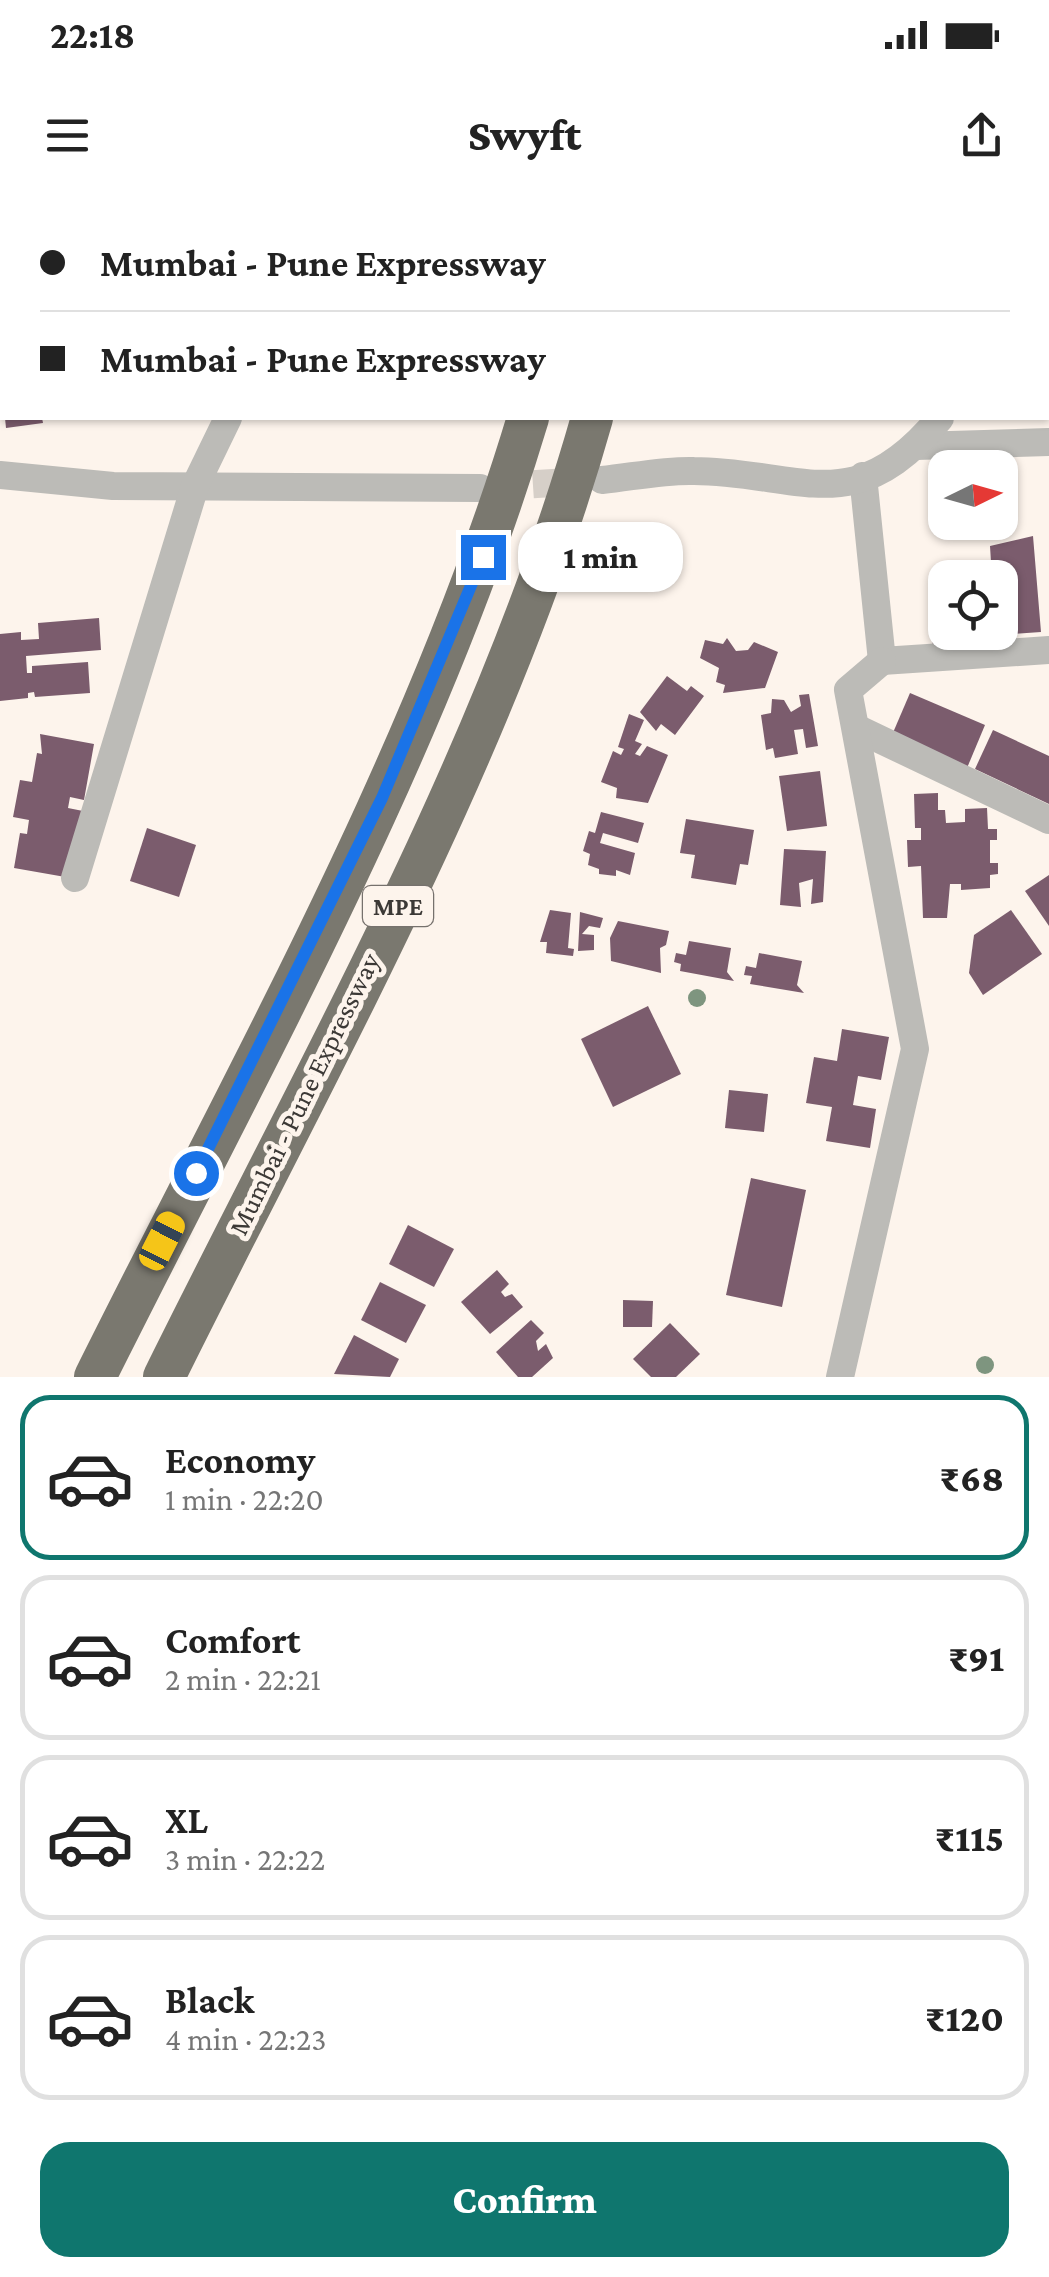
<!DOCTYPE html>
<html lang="en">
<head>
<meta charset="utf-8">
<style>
	body { margin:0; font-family:"Crimson Pro",serif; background:#f2f2f2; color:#222; height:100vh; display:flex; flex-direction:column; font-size:38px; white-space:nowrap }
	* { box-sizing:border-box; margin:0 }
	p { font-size:32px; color:#767676 }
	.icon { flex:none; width:55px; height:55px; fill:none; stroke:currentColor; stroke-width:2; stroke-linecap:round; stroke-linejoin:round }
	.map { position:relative; height:1177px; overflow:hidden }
	.drawer { display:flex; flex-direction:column; background:#fff; flex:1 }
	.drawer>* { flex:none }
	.guide { position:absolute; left:0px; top:0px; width:1050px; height:220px; box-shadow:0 2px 8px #0004; display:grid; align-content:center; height:220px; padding:0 40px; background:#fff }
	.needle { width:65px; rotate:85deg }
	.buttons { position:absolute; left:928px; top:250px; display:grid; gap:20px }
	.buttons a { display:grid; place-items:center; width:90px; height:90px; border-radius:20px; background:#fff; box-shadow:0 2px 8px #0004; font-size:50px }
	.end { position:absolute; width:45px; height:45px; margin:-22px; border:12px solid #1a73e8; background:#fff; box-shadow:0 0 0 5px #fff }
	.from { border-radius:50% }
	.bubble { position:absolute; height:70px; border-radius:30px; background:#fff; box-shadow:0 2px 8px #0004; font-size:32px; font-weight:800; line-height:70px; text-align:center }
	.car { position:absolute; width:30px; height:60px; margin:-30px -15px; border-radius:12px; box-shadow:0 0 8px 2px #0007; background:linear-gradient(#f5c518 24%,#345 0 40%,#f5c518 0 76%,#345 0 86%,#f5c518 0) }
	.guide b { display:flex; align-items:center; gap:35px; height:95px; font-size:38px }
	.guide b+b { border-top:2px solid #e0e0e0 }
	.guide i { width:25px; height:25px; background:#222 }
	ul { padding:18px 0 0; list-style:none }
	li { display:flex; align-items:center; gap:30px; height:165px; margin:0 20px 15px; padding:0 20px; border:5px solid #e0e0e0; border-radius:30px }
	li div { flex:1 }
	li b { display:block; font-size:38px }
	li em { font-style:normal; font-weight:800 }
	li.current { border-color:#0f766e }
	li>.icon { width:90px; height:90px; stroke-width:1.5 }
	.action { display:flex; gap:20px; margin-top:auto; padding:20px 40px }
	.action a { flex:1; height:115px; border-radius:30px; background:#0f766e; color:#fff; font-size:40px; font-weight:800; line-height:115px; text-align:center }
	.status { display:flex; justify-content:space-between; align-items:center; height:70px; padding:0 50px; background:#fff; direction:ltr }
	.status svg { height:28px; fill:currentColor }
	header { display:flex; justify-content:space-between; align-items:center; height:130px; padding:0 40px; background:#fff; font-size:45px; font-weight:800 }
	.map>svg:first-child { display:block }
</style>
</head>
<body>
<div class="status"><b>22:18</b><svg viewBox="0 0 49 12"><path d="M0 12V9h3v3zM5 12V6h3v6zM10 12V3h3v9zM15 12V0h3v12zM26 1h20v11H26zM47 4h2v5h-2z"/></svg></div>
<header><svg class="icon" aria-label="menu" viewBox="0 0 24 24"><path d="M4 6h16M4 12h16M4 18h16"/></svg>Swyft<svg class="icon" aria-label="share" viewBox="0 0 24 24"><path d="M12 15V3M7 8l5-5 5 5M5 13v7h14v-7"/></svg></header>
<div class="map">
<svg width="1049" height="1177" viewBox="0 0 1049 1177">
	<rect width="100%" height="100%" fill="#fdf4ec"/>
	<!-- building -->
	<g fill="#7b5c6d">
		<polygon points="5,218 42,218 43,223 6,228"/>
		<polygon points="1033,336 1041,432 1000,435 1000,378 992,378 990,346"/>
		<polygon points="977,367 978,378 952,378 951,369"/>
		<polygon points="945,385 945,432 982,432 983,443 933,447 928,386"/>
		<polygon points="99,418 101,450 26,456 27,473 32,473 32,466 88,462 90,493 35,497 34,492 28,493 28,498 0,501 0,434 21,432 21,440 39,439 38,423"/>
		<polygon points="727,438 736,451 748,450 754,442 778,452 765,488 723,493 725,485 716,482 719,468 700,458 705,440 723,444"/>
		<polygon points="667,476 687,491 691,486 704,496 675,535 661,524 656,531 640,512"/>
		<polygon points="910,493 985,525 967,568 892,535"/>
		<polygon points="809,494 818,546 806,548 803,529 794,530 798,554 775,558 773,548 766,550 761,515 771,513 772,499 784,500 791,512 801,506 799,495"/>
		<polygon points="629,514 644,520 635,541 642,544 635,554 640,556 647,546 668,555 648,603 616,598 617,588 601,582 613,551 621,555 624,549 618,547"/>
		<polygon points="993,530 1049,556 1049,604 975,569"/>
		<polygon points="40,534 94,544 84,600 70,597 68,608 83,611 71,678 14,668 20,633 27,634 29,620 13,617 20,580 32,582 37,553 42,554"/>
		<polygon points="820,571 827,626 787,631 779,576"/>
		<polygon points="938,593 938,610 945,610 946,623 965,622 965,609 987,608 988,629 997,629 997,640 990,640 990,663 998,663 998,674 990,675 990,688 961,690 961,684 950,684 947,718 923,718 921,666 908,667 907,640 921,640 921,628 915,628 914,594"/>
		<polygon points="601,612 644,623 638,643 603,633 600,643 635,653 630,675 616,670 616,676 599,674 599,669 588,665 590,654 583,651 589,631 595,633"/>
		<polygon points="686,619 754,630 748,665 740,664 736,685 691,678 695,655 680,653"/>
		<polygon points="147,628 196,645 179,697 130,681"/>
		<polygon points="784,649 826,651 823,702 811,704 813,679 799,683 801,707 780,705"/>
		<polygon points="1049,675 1049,726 1025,691"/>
		<polygon points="550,710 571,713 568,748 574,749 573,756 546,753 547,742 540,742"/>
		<polygon points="1011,710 1042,754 983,795 969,773 974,735"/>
		<polygon points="580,712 603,718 600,728 589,726 582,734 594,735 594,750 578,751"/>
		<polygon points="618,721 669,731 666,745 660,748 661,773 611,761 610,738"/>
		<polygon points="689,741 731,748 727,772 734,781 680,771 681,764 674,762 676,753 686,755"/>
		<polygon points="759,753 802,761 797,785 804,793 750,784 752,776 744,775 746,766 756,768"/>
		<polygon points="648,806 681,874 613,907 581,839"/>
		<polygon points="842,829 889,837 881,880 858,876 853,905 876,909 870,948 826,941 832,907 806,903 814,857 837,861"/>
		<polygon points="729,890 768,894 764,932 725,928"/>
		<polygon points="751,978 806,990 782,1107 726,1095"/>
		<polygon points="408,1025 454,1049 434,1087 389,1064"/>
		<polygon points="497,1070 509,1084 501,1092 505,1097 512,1094 523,1107 490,1134 461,1102"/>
		<polygon points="380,1082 426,1105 406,1143 361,1120"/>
		<polygon points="623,1100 653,1101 652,1127 623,1127"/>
		<polygon points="531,1120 544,1133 536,1141 538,1151 546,1144 553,1158 532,1177 518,1177 496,1152"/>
		<polygon points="670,1123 700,1154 676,1177 651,1177 633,1159"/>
		<polygon points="354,1135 399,1159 390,1177 334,1174"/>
	</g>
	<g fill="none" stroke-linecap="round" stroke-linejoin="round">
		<!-- minor-tunnel -->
		<polyline stroke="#d6cfc8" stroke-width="28" stroke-dasharray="28 14" stroke-linecap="butt" points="491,287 583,281"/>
		<!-- minor -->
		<g stroke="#bcbbb7" stroke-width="28">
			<polyline points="333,2 334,0"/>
			<polyline points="1048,86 1049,84"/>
			<polyline points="916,246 1049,242"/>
			<polyline points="0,275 113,286 480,288"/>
			<polyline points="863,276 882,461 1049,450"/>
			<path d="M602 280C632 277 664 270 694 271 802 272 854 322 940 218"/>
			<polyline points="856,528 1049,620"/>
			<polyline points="75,678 195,286 228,218"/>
			<polyline points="840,1177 915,849 848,490 882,461"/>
		</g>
		<!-- highway -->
		<g stroke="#7a786f" stroke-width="42">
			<polyline points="587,2 587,0"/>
			<polyline points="650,2 650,0"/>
			<path d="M95 1177C250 866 428 551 528 218"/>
			<path d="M164 1177C317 867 498 551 592 218"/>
		</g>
	</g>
	<!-- trees -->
	<g fill="#7e957f">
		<circle cx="697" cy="798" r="9"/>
		<circle cx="985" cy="1165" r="9"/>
	</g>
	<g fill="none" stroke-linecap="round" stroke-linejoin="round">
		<!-- route -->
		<polyline stroke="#1a73e8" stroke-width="12" points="196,973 382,598 483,357"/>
	</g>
	<g text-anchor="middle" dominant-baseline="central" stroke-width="10" stroke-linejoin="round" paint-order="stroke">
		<!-- shield labels -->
		<rect fill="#fdf4ec" stroke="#76716d" stroke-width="2.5" x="363" y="686" width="70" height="40" rx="8"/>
		<g font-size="25" font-weight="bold" fill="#3c3936">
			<text x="398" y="706">MPE</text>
		</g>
		<!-- street labels -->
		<g font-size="28" fill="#3c3936" stroke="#fdf4ec">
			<text transform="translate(304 894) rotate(-64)">Mumbai - Pune Expressway</text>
		</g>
	</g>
</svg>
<div class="buttons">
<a><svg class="needle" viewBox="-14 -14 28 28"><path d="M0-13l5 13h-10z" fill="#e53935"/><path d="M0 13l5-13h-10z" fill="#767676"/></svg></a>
<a><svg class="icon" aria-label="locate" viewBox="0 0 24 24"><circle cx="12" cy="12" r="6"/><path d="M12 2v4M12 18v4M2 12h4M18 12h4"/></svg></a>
</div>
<i class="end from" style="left:196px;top:973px"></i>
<i class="end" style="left:483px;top:357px"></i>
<div class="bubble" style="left:518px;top:322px;width:165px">1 min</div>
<i class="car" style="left:162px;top:1041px;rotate:27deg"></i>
<div class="guide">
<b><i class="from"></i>Mumbai - Pune Expressway</b>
<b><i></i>Mumbai - Pune Expressway</b>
</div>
</div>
<section class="drawer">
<ul>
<li class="current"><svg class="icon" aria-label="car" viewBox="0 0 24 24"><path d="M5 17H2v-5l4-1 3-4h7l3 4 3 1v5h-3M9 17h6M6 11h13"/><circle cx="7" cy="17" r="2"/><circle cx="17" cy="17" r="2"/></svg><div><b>Economy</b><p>1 min · 22:20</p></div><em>₹68</em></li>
<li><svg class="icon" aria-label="car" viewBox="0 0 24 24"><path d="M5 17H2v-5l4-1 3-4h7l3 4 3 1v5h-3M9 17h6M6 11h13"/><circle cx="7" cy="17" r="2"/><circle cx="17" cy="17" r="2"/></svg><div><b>Comfort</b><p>2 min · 22:21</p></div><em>₹91</em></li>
<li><svg class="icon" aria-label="car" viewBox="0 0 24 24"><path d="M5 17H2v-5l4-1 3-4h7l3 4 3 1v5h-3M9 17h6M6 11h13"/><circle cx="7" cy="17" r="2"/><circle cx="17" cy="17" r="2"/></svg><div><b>XL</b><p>3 min · 22:22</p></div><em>₹115</em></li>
<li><svg class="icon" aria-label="car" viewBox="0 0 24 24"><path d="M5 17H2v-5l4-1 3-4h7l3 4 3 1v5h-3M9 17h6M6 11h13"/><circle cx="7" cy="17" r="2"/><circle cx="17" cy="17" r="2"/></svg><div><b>Black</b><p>4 min · 22:23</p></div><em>₹120</em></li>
</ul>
<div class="action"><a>Confirm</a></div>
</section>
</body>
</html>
